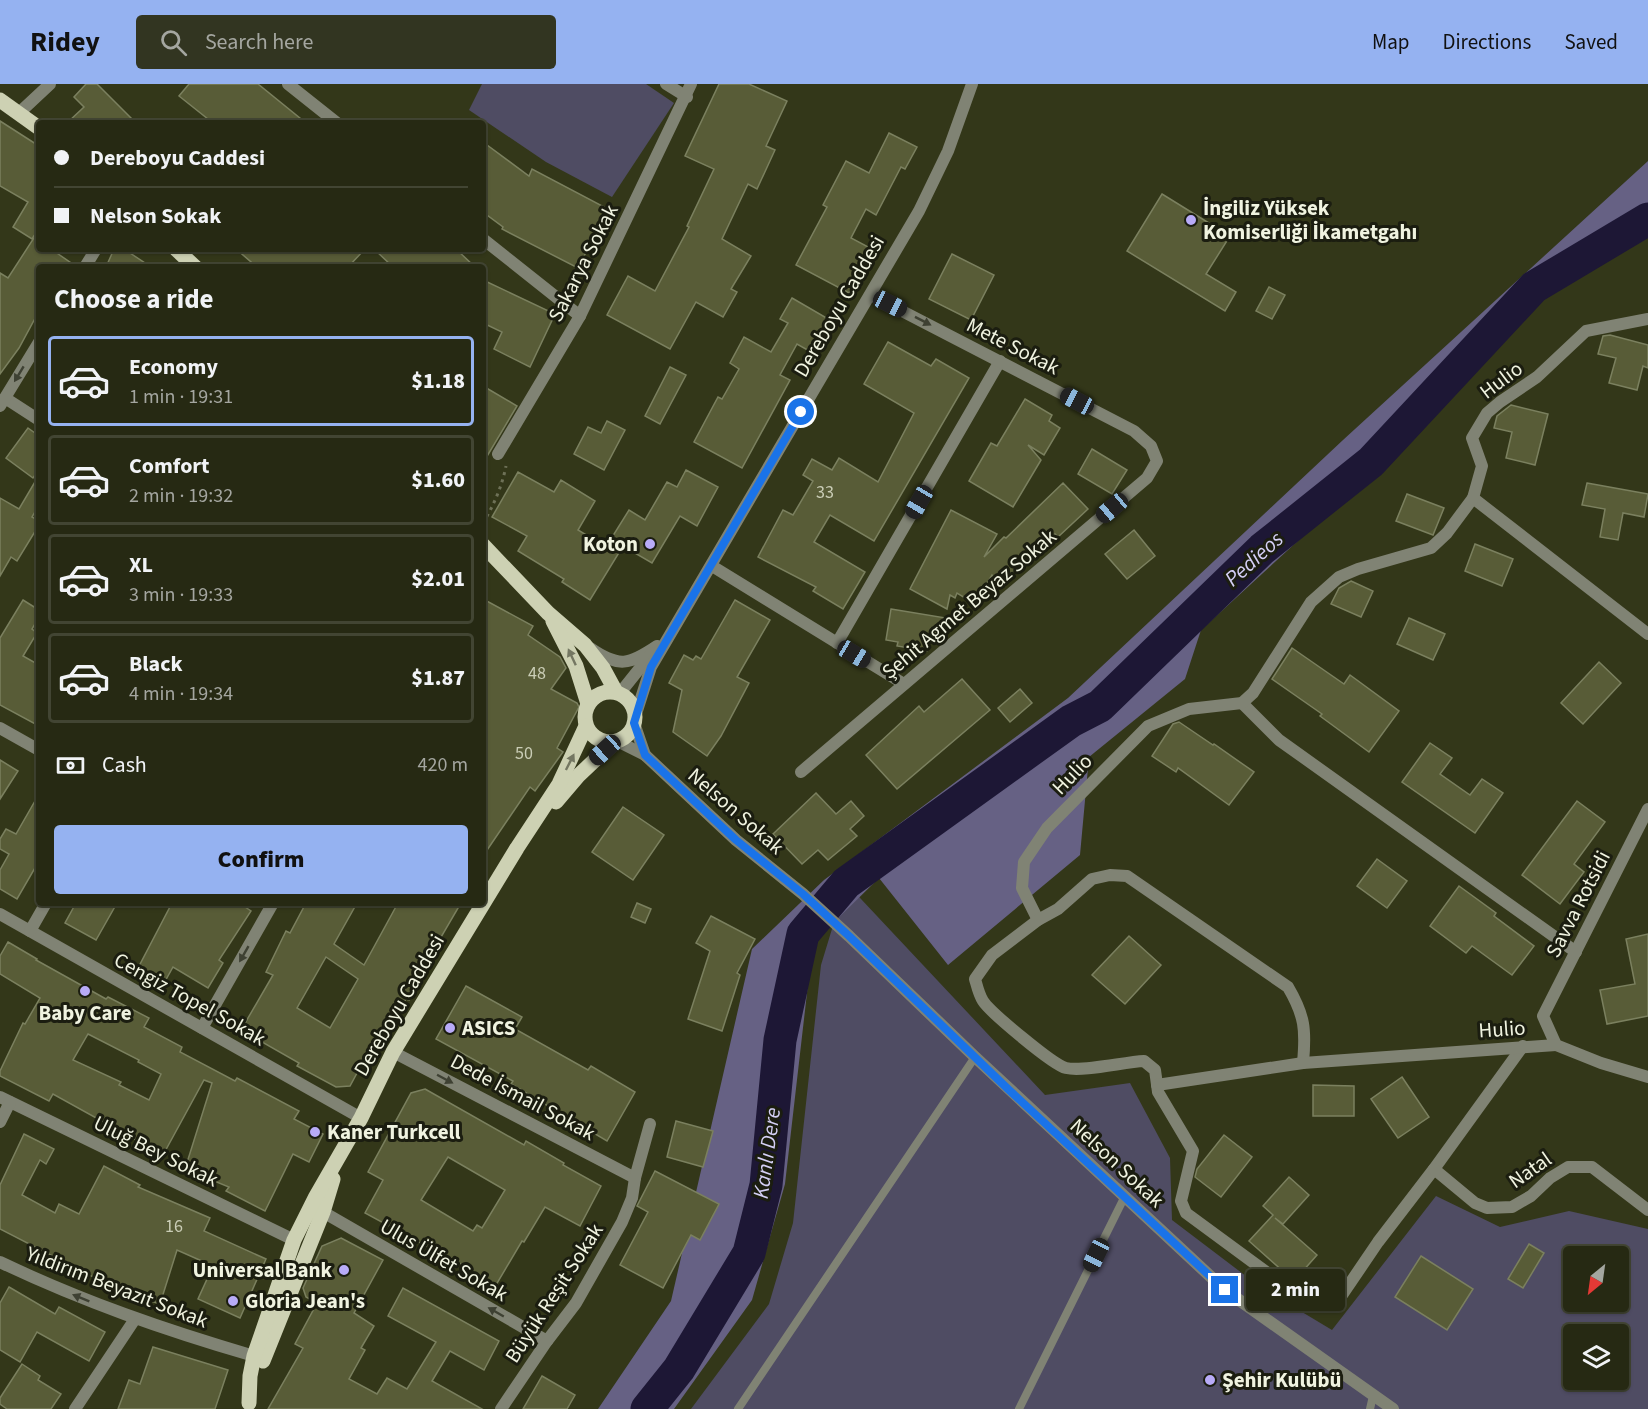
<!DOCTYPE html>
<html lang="en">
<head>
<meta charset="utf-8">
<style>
	body { margin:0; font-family:"Source Sans 3",sans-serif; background:#323521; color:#f1f3f6; height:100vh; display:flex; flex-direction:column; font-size:22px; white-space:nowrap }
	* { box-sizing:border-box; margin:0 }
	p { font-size:20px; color:#a4a6a0 }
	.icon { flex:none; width:33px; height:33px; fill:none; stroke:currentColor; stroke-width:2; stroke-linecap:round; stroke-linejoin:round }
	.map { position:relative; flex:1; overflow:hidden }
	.details { position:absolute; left:36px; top:180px; width:450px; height:642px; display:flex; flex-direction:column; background:#262913; border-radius:6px; box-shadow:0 2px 4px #0004,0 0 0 2px #424533 }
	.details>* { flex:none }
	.hud { position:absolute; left:36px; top:36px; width:450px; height:132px; border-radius:6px; box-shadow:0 2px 4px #0004,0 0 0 2px #424533; display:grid; align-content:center; height:132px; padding:0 18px; background:#262913 }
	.needle { width:39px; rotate:209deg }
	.tools { position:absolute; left:1563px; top:1162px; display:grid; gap:12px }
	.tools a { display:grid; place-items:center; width:66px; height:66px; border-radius:6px; background:#262913; box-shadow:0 2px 4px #0004,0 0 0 2px #424533; font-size:30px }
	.end { position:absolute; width:27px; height:27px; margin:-14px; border:8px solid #1a73e8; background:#fff; box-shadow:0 0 0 3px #fff }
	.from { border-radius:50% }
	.bubble { position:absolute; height:42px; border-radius:6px; background:#262913; box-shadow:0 2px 4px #0004,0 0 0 2px #424533; font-size:20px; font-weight:800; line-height:42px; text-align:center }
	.car { position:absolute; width:18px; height:36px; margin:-18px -9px; border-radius:8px; box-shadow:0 0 4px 2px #0007; background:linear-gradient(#222 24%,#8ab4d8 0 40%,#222 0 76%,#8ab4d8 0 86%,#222 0) }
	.hud b { display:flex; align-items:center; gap:21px; height:57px; font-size:22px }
	.hud b+b { border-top:2px solid #424533 }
	.hud i { width:15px; height:15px; background:#f1f3f6 }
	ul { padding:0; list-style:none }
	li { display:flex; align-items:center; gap:18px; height:90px; margin:0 12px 9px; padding:0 6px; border:3px solid #424533; border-radius:6px }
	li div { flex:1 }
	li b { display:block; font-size:22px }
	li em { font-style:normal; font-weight:800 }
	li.on { border-color:#95b2f1 }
	li>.icon { width:54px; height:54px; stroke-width:1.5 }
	h2 { padding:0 18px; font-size:27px; line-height:72px }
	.pay { display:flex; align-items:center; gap:15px; height:66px; padding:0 18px; font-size:22px }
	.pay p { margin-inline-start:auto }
	.cta { display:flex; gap:12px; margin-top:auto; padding:12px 18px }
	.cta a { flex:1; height:69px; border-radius:6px; background:#95b2f1; color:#111; font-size:24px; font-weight:800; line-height:69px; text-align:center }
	header { display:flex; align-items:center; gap:36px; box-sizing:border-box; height:84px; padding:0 30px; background:#95b2f1; color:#111 }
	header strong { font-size:28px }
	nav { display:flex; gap:33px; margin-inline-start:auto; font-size:21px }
	.search { width:420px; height:54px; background:#323521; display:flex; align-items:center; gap:15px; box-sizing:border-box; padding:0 21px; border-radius:6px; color:#a4a6a0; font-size:22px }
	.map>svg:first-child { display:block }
</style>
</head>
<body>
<header>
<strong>Ridey</strong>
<div class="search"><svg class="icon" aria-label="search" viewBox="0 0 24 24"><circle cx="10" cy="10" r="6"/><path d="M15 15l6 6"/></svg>Search here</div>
<nav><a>Map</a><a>Directions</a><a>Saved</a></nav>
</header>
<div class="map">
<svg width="1648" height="1325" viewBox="0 0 1648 1325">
	<rect width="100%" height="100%" fill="#333719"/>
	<!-- green -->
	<g fill="#4f4c63" fill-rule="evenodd">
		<polygon points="482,0 646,0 674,19 612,113 546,78 469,26"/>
		<path d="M846 799 1045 1011 1130 999 1170 1074 1172 1136 1259 1202 1332 1246 1436 1112 1500 1143 1569 1127 1648 1145V1325H691L769 1220 793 1139 821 881ZM1574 1173H1618V1218H1574ZM1574 1251H1618V1296H1574Z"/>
	</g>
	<!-- forest -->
	<polygon fill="#666184" points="1648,77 1648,151 1542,214 1350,409 1201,546 1185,595 1089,673 1080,771 948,881 879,794 816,856 810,883 785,1100 752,1216 674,1325 598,1325 671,1217 752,865 824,796 1068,614 1343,356"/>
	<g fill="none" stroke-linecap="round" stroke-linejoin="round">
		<!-- river -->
		<polyline stroke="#1d1735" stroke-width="33" points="647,1325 679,1285 749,1169 766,1101 780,956 803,850 846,799 1071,637 1100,622 1262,465 1371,378 1534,203 1648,135"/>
	</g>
	<!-- building -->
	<g fill="#585c37" stroke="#7b805f" stroke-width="1.5" fill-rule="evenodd">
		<polygon points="86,0 97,0 136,39 67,39 84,23 74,13"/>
		<polygon points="189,0 258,0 306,39 213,39 179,12"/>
		<polygon points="719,0 749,0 787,17 766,62 775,66 757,105 748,100 722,155 751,172 731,205 737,208 723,233 696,218 670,265 607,231 628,192 655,207 689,143 687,142 714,85 685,72"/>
		<polygon points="0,37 39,62 39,144 32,155 13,143 28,118 0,102"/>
		<polygon points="889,49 917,63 905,85 901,83 876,131 866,125 851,154 872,165 849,209 796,181 827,123 823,121 846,77 869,89"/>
		<polygon points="483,58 529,92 532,85 608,125 578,184 502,145 503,143 483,128"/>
		<polygon points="1162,110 1230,152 1206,190 1236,208 1225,227 1127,167"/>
		<polygon points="39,146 39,165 51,165 77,183 39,183 39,227 19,264 0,290 0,189 8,194"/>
		<polygon points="114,165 124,165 151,183 106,183"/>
		<polygon points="236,165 365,165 348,183 257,183"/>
		<polygon points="374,165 456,165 475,183 393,183"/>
		<polygon points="952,170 994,191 971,236 929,215"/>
		<polygon points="483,196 555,230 530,283 494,265 502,248 483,239"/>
		<polygon points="1269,203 1285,211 1272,235 1256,227"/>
		<polygon points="792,214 830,236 811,268 797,260 780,291 790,296 742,384 694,358 718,313 722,315 739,285 730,279 744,253 771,268 788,239 780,235"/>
		<polygon points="1610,251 1648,261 1648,284 1643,282 1637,306 1609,299 1616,274 1598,270 1603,252"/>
		<polygon points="888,258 931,282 936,275 969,294 874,457 830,431 814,458 865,488 843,525 813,507 816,503 758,473 783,426 793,431 813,397 803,391 812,375 832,386 839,374 878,398 914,329 864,300"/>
		<polygon points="670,283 686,291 660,340 645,332"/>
		<polygon points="483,302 517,322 483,379"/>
		<polygon points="1025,315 1052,331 1049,337 1060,344 1044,371 1028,361 1041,376 1013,423 969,397 991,359 997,362"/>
		<polygon points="1511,321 1548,330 1535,381 1506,374 1512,348 1494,344 1497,332"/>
		<polygon points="607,337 625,346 604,386 574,370 588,343 601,349"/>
		<polygon points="28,344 39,352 39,385 33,394 6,374"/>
		<polygon points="1092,365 1127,386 1112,410 1078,390"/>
		<polygon points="686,386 718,403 697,442 680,432 652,479 623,462 590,516 562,498 564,495 518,467 527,452 492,433 518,388 554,408 561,396 595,417 578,446 606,463 629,426 645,436 667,398 677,403"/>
		<polygon points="39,391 39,421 32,433 39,437 39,441 17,477 11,473 0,492 0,414 19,425"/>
		<polygon points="1063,399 1088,425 1058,453 1055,450 1001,501 992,491 975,520 957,509 955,514 950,511 947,525 910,505 951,426 997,450 984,473 1004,453 1006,454"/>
		<polygon points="1587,399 1648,410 1644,433 1623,429 1618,456 1600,453 1605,425 1582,421"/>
		<polygon points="1407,410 1444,424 1433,451 1396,437"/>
		<polygon points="1134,446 1155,472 1127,495 1105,470"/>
		<polygon points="1475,460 1513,475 1502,502 1465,487"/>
		<polygon points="1351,497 1373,507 1361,533 1331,520 1339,504"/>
		<polygon points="483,515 533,542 528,551 560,573 566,584 551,605 577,619 579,623 557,664 563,668 535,707 530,703 483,772"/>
		<polygon points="23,516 39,526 39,533 32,545 37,549 23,572 39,581 39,642 0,621 0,554"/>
		<polygon points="735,516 770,536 737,593 749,599 721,652 707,672 673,648 682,606 669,599 684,571 693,576 696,572 701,575"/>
		<polygon points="891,525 946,534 943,553 929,551 927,567 897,562 898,558 886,556"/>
		<polygon points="1409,534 1445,550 1433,576 1397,560"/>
		<polygon points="1292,564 1344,600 1350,591 1399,627 1369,668 1320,632 1322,630 1272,595"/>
		<polygon points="1599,578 1621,599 1583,640 1561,619"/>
		<polygon points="962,595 990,626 897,705 866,671 919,622 924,628"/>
		<polygon points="1020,605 1032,619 1010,638 998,624"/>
		<polygon points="1179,638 1213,661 1214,660 1254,688 1229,721 1178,684 1176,688 1152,672 1173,640"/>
		<polygon points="1430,659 1452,674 1440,690 1470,711 1482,695 1503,709 1475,749 1402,698"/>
		<polygon points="0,676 18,687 0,715"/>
		<polygon points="816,709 836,730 851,717 864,732 850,745 857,752 828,776 818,766 802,780 773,750"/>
		<polygon points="39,710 39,777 17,815 0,805 0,786 9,770 0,765 0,755 6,745 16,750"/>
		<polygon points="1577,717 1605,738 1574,780 1584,788 1560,820 1522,791"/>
		<polygon points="623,723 664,751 633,796 592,768"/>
		<polygon points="1377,775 1407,797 1387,824 1357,802"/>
		<polygon points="1459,802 1496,829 1494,832 1534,862 1512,891 1472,862 1466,869 1430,842"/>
		<polygon points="76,819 117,819 96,856 65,839"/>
		<polygon points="172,819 239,819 251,827 219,876 223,879 208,904 173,883 163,901 137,886"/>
		<path d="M306 819H357L334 860 364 881 398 819H461L427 877 430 878 409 916 406 915 383 956 377 952 350 1002 336 1003 297 982 299 979 241 946 273 891 266 888 286 847 290 849ZM326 873 358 895 330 944 297 924Z"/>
		<polygon points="637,819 651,825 645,839 631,833"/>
		<polygon points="711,832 755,855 737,889 740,891 722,947 688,935 710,867 696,859"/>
		<polygon points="1648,850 1648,932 1607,940 1600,906 1635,900 1626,855"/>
		<polygon points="1129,852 1161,881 1125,920 1092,891"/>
		<path d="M8 858 37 875 36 876 106 915 108 913 149 934 144 943 182 963 180 968 235 997 237 994 299 1027 294 1035 323 1050 309 1078 293 1070 265 1127 226 1107 229 1103 185 1085 212 999 204 996 163 1071 53 1010 49 1017 0 992V987L23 939 25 940 40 914 0 890V872ZM88 950 139 976 138 978 161 990 149 1016 119 1001 121 998 73 976Z"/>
		<polygon points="466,902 522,933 515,945 588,986 591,982 635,1008 607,1057 511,1000 513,997 436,955"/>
		<polygon points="1402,993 1429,1033 1398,1054 1371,1015"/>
		<polygon points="1313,1001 1354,1002 1354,1032 1313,1032"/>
		<path d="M425 1005 524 1061 526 1057 564 1079 563 1081 601 1102 580 1142 545 1123 524 1158 522 1157 496 1201 436 1165 435 1167 365 1129 383 1096 368 1088 411 1009ZM448 1073 505 1106 482 1144 477 1141 473 1147 421 1116Z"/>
		<polygon points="676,1037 713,1047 703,1083 667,1073"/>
		<polygon points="24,1050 54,1065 46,1080 40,1076 22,1111 55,1129 59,1120 79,1130 104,1082 140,1101 138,1103 210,1134 204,1147 266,1175 240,1234 198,1215 213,1182 177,1166 160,1220 107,1202 107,1200 0,1145 0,1101"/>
		<polygon points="1224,1051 1252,1073 1221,1113 1195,1093 1197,1085"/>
		<polygon points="655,1087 719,1120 700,1156 691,1151 663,1204 620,1181 648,1128 637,1122"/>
		<polygon points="1289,1093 1309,1111 1283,1140 1275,1134 1317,1171 1294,1197 1249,1157 1273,1131 1263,1122"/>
		<polygon points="341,1154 383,1176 354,1229 374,1242 361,1264 365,1266 349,1295 377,1310 387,1294 407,1305 436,1258 388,1232 403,1204 499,1257 484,1286 450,1267 432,1297 482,1325 268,1325 303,1264 295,1260 317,1219 306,1213 303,1204 322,1162"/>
		<polygon points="1529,1160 1544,1169 1523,1204 1508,1195"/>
		<polygon points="1421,1172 1473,1205 1447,1246 1395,1213"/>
		<polygon points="9,1203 55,1230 59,1223 105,1248 89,1277 37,1248 20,1278 0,1266 0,1219"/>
		<polygon points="153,1263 228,1286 215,1325 118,1325 129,1296 140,1300"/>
		<polygon points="22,1280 40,1292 38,1296 61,1310 51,1325 7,1325 0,1320 0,1314"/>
		<polygon points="542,1292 575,1311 567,1325 523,1325"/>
	</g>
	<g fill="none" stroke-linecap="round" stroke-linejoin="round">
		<!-- path -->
		<path stroke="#6e7157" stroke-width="3" stroke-dasharray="3 4.5" stroke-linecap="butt" d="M483 439C494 421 502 402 506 382"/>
		<!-- lane -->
		<g stroke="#808374" stroke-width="8">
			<polyline points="738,1325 975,973"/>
			<polyline points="1019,1325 1124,1114"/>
			<polyline points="1370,1325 1373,1312"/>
		</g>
		<!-- street -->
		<g stroke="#808374" stroke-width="12">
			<polyline points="288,0 337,39"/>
			<polyline points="666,0 687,13"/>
			<polyline points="19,29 50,0"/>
			<polyline points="483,155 580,232"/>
			<polyline points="85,183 96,165"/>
			<polyline points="5,314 39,336"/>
			<polyline points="0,322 39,258"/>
			<polyline points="498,370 580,232 691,0"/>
			<polyline points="1473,414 1648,550"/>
			<polyline points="712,482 904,600"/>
			<polyline points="837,559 1000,277"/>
			<path d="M590 564C619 584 629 581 657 562"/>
			<polyline points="620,609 652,569"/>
			<polyline points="1242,619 1279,656 1576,868"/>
			<polyline points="635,633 651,583 919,127 948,67 972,0"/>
			<polyline points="634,639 645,671"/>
			<polyline points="0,644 39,666"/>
			<polyline points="617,657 645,671 736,756 803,810 849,852 975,973 1225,1206 1393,1325"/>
			<polyline points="801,688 1147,394 1157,377 1151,362 1134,347 871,211"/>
			<polyline points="1648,725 1543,932 1556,961 1601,979 1648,993"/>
			<polyline points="0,830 361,1034"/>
			<polyline points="1038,836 1022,804 1024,778 1047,744 1148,642 1189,625 1242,619 1253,609 1311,518 1339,493 1358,485 1431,464 1447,449 1473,414 1482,382 1472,354 1487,329 1500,318 1537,293 1586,247 1648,235"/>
			<polyline points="30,847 46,819"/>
			<polyline points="202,944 273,819"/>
			<polyline points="393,968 635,1094"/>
			<path d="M1303 979C1306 946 1305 932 1288 903L1127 792 1110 791 1092 795 1058 825 1038 836 992 871 975 895C977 902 979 911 983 917 990 928 1053 981 1066 984 1083 988 1124 978 1144 977L1155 986 1158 1008 1193 1067 1181 1117 1186 1129 1307 1218 1338 1217 1378 1158 1434 1085 1523 962"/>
			<polyline points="1157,1001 1303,979 1556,961"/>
			<polyline points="0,1013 294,1156"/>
			<polyline points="0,1038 10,1018"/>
			<polyline points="1434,1085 1475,1119 1487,1124 1512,1123 1531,1112 1550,1094 1568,1083 1592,1083 1648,1126"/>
			<polyline points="323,1128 547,1257"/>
			<path d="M0 1178C84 1218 165 1246 254 1272"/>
			<polyline points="75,1325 135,1235"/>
			<polyline points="501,1325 547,1257 576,1219 622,1138 632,1114 635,1094 650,1040"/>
		</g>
		<!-- primary -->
		<g stroke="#cdd1b3" stroke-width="15">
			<polyline points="0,16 39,44"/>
			<polyline points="176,165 195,183"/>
			<polyline points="483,461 548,529 585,561 603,584 616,608"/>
			<polyline points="553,537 576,582 588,620"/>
			<circle cx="610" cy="633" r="25"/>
			<polyline points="556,718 579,691 614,658"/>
			<polyline points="263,1277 323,1128 333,1095"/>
			<polyline points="249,1319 250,1292 254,1272 294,1156 315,1114 361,1034 393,968 517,764 559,700 586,642"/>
		</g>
	</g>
	<!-- one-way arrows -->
	<defs><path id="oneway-solid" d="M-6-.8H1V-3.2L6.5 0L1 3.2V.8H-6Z" transform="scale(1.5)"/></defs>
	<g fill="#3e4133">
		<use href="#oneway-solid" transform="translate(923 237) rotate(27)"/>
		<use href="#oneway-solid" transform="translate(19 290) rotate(121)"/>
		<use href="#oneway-solid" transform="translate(244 870) rotate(120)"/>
		<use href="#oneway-solid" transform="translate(445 995) rotate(28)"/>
		<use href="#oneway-solid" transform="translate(81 1214) rotate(-158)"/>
		<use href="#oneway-solid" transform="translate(496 1228) rotate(-150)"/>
	</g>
	<g fill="#747762">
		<use href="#oneway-solid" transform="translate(572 573) rotate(-115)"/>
		<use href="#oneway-solid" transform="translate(570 678) rotate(-63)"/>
	</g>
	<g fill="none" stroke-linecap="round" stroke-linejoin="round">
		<!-- route -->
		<polyline stroke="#1a73e8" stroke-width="8" points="801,328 651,583 634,639 645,671 736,756 803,810 849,852 1008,1005 1225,1206"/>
	</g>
	<!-- markers -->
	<g fill="#b8abf7" stroke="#1b1d10" stroke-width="2">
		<circle cx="1191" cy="136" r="6"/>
		<circle cx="650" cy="460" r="6"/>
		<circle cx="85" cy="907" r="6"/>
		<circle cx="450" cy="944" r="6"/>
		<circle cx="315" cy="1048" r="6"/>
		<circle cx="344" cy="1186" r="6"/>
		<circle cx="233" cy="1217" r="6"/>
		<circle cx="1210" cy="1296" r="6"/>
	</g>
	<g text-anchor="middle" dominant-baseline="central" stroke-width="6" stroke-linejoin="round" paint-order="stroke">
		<!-- number labels -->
		<g font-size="18" fill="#cacdb6">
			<text x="825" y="408">33</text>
			<text x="537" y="589">48</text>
			<text x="524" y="669">50</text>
			<text x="174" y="1142">16</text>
		</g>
		<!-- poi labels -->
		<g font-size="21" font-weight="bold" fill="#f0f3e0" stroke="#1b1d10" text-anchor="start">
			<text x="1203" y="124">İngiliz Yüksek<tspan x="1203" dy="24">Komiserliği İkametgahı</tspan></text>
			<text x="638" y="460" text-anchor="end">Koton</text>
			<text x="85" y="929" text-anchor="middle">Baby Care</text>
			<text x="462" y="944">ASICS</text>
			<text x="327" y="1048">Kaner Turkcell</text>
			<text x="332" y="1186" text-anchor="end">Universal Bank</text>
			<text x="245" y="1217">Gloria Jean's</text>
			<text x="1222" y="1296">Şehir Kulübü</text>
		</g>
		<!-- street labels -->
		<g font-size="21" fill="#f0f3e0" stroke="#1b1d10">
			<text transform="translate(583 179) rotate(-63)">Sakarya Sokak</text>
			<text transform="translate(839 222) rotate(-60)">Dereboyu Caddesi</text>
			<text transform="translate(1013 262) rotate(27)">Mete Sokak</text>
			<text transform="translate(1501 296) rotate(-37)">Hulio</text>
			<text transform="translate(969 520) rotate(-40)">Şehit Agmet Beyaz Sokak</text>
			<text transform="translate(1072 690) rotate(-46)">Hulio</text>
			<text transform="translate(736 727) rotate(41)">Nelson Sokak</text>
			<text transform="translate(1578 820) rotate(-63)">Savva Rotsidi</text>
			<text transform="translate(190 915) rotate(29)">Cengiz Topel Sokak</text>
			<text transform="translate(399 921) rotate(-60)">Dereboyu Caddesi</text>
			<text transform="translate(1502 945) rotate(-4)">Hulio</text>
			<text transform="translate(523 1013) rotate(28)">Dede İsmail Sokak</text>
			<text transform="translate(156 1067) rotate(26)">Uluğ Bey Sokak</text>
			<text transform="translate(1117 1079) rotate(43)">Nelson Sokak</text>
			<text transform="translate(1530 1086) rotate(-35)">Natal</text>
			<text transform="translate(444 1176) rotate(30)">Ulus Ülfet Sokak</text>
			<text transform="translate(117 1203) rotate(21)">Yıldirım Beyazıt Sokak</text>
			<text transform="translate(554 1209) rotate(-57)">Büyük Reşit Sokak</text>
		</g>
		<!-- water labels -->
		<g font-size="22" font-style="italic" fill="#d4cff5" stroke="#1b1d10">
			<text transform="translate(1254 475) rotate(-42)">Pedieos</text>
			<text transform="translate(767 1069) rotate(-82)">Kanlı Dere</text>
		</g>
	</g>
</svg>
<div class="tools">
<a><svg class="needle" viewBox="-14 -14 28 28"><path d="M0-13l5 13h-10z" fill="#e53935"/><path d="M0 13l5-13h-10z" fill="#a4a6a0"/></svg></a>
<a><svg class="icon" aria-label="layers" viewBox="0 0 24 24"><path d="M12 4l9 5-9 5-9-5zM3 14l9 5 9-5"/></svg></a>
</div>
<i class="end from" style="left:801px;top:328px"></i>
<i class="end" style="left:1225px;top:1206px"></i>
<div class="bubble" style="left:1246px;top:1185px;width:99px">2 min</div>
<i class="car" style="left:890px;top:220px;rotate:117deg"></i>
<i class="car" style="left:1077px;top:317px;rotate:298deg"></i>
<i class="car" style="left:919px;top:418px;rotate:210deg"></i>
<i class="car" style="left:1112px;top:424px;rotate:230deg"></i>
<i class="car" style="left:854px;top:570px;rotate:121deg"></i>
<i class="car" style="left:605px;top:666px;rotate:228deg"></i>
<i class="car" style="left:1096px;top:1171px;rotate:206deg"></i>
<div class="hud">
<b><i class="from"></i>Dereboyu Caddesi</b>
<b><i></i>Nelson Sokak</b>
</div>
<section class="details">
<h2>Choose a ride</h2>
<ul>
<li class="on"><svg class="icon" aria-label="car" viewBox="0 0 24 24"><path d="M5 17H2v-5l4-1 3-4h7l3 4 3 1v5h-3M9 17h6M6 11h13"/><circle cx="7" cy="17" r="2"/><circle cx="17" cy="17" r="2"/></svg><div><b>Economy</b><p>1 min · 19:31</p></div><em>$1.18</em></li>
<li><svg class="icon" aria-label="car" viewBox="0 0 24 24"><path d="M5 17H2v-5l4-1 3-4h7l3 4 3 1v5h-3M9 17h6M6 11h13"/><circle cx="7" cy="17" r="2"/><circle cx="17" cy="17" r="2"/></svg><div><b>Comfort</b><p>2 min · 19:32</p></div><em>$1.60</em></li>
<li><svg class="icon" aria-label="car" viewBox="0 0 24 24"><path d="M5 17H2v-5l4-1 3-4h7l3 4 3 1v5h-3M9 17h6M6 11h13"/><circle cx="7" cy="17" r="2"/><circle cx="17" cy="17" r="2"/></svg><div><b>XL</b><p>3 min · 19:33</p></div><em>$2.01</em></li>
<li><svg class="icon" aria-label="car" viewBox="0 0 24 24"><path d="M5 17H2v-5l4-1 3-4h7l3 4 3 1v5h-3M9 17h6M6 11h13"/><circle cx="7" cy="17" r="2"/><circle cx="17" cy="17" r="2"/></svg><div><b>Black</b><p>4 min · 19:34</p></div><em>$1.87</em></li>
</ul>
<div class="pay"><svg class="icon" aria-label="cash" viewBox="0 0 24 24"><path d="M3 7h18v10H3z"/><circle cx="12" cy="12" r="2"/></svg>Cash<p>420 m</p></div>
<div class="cta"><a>Confirm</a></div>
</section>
</div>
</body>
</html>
